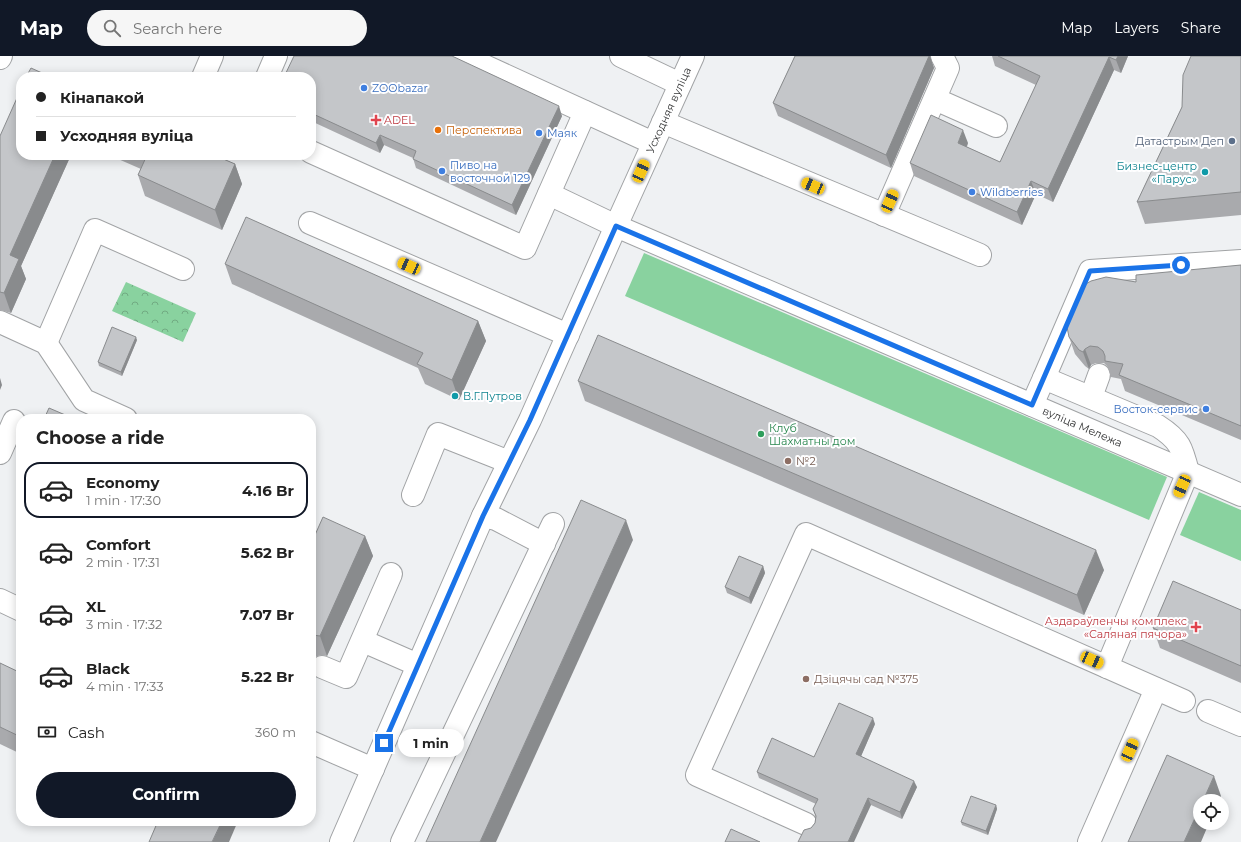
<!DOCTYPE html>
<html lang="en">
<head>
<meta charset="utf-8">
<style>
	body { margin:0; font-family:Montserrat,sans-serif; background:#f6f6f6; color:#222; height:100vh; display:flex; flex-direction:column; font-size:15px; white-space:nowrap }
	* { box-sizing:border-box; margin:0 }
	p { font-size:13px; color:#767676 }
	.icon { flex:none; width:22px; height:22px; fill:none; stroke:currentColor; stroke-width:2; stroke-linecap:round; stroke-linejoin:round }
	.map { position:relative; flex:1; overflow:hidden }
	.side { position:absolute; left:16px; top:358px; width:300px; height:412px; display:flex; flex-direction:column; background:#fff; border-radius:16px; box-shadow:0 2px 10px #0003 }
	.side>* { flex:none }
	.banner { position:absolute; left:16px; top:16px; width:300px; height:88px; border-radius:16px; box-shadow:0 2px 10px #0003; display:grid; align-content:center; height:88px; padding:0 20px; background:#fff }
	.controls { position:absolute; left:1193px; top:738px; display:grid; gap:8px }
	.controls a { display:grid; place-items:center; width:36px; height:36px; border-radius:50%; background:#fff; box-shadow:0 2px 10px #0003; font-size:20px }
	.end { position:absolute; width:18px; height:18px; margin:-9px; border:5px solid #1a73e8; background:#fff; box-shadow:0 0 0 2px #fff }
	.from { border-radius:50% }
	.bubble { position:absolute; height:28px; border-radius:14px; background:#fff; box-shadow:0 2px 10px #0003; font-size:13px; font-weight:700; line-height:28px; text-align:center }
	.car { position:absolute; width:12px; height:24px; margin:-12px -6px; border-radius:5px; box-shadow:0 0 3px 1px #0007; background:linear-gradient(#f5c518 24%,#345 0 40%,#f5c518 0 76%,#345 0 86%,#f5c518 0) }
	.banner b { display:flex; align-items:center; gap:14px; height:38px; font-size:15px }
	.banner b+b { border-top:1px solid #e0e0e0 }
	.banner i { width:10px; height:10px; background:#222 }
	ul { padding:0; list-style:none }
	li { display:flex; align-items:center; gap:12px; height:56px; margin:0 8px 6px; padding:0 12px; border:2px solid transparent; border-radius:16px }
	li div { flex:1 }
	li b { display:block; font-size:15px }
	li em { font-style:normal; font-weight:700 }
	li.active { border-color:#111827 }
	li>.icon { width:36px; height:36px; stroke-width:1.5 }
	h2 { padding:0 20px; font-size:18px; line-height:48px }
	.pay { display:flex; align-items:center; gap:10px; height:44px; padding:0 20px; font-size:15px }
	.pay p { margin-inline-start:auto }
	.primary-button { display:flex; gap:8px; margin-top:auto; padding:8px 20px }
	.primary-button a { flex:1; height:46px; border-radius:24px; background:#111827; color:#fff; font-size:16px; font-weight:700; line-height:46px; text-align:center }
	header { display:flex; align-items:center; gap:24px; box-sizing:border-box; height:56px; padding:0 20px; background:#111827; color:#fff }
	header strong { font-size:19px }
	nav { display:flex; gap:22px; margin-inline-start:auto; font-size:14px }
	.search { width:280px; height:36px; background:#f6f6f6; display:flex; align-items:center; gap:10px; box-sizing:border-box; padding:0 14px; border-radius:22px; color:#767676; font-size:15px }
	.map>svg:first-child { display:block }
</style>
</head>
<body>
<header>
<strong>Map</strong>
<div class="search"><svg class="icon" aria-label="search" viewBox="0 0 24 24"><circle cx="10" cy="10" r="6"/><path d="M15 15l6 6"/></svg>Search here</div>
<nav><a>Map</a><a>Layers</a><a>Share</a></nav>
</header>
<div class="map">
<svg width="1241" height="786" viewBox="0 0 1241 786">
	<defs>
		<pattern id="forest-crowns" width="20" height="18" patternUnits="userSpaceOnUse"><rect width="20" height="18" fill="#89d29f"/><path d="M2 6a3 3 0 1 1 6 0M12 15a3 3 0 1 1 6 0" fill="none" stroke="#71ab82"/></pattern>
	</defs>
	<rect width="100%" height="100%" fill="#eff1f3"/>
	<!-- grass -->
	<g fill="#89d29f">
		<polygon points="644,197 1167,421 1149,464 625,240"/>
		<polygon points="1199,436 1241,454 1241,505 1180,479"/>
	</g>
	<!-- forest -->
	<polygon fill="url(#forest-crowns)" points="126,226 196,257 183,286 112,255"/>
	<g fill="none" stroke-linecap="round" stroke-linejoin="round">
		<defs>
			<g id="minor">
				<polyline points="463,0 653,87"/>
				<polyline points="621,0 680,28"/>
				<polyline points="0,2 1,0"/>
				<polyline points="203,21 212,0"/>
				<polyline points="267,21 276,0"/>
				<polyline points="935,43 996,70"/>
				<polyline points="663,66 980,199"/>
				<polyline points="311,96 525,192 585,56"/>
				<path id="s1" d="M549 138 616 170 1241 439"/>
				<polyline points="884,159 948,12 942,0"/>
				<polyline points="310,167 568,279"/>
				<polyline points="0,266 46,287 84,344 126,363"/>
				<polyline points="46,287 95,174 183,213"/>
				<polyline points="1044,322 1090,215 1241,205"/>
				<polyline points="1091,341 1099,319"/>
				<path d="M1032 349 1044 322 1158 370C1180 384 1182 392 1188 416L1107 611"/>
				<polyline points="0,397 14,365"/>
				<polyline points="413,439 438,378 509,406"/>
				<polyline points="483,460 496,463 544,488"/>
				<polyline points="0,544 21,554"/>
				<polyline points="363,585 418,609"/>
				<polyline points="322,611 346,621 391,518"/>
				<polyline points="1208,655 1241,669"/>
				<polyline points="311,686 373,713"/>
				<polyline points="806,768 697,719 806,478 1184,645"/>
				<path id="s2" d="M341 786 483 460 530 364 616 170 693 0"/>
				<polyline points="402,786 553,468"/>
				<polyline points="1089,786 1156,633"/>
			</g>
		</defs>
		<!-- minor casing -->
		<use href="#minor" stroke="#a1a3a5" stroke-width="24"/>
		<!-- minor -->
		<use href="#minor" stroke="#fff" stroke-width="22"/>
	</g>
	<!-- wall -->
	<g fill="#a9aaad">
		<polygon points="795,0 930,0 934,12 891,112 778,60 773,47"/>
		<polygon points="992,0 1128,0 1121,17 1114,14 1053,146 1036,138 1022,169 914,120 910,107 968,87 967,91 1000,106 1036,29 995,10"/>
		<polygon points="1241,0 1241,159 1145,168 1137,146 1182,51"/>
		<polygon points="311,21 562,60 516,159 416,112 413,102 384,89 380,97 311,65"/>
		<polygon points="0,80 21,99 71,99 21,210 26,223 11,257 0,254"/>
		<polygon points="109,99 214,99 235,108 242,128 222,174 145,140 138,119 141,113"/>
		<polygon points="225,208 478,265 486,285 459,344 425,328 418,312 232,228"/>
		<polygon points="1241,209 1241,384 1125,335 1121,323 1111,321 1107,310 1104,307 1096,307 1091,309 1089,313 1085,310 1075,298 1069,281 1136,226"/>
		<polygon points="137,284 122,320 99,310 98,306"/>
		<polygon points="578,325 1104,514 1084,559 585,345"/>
		<polygon points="365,480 373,500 327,600 321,599 315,601 311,607 311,488"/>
		<polygon points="763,510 765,517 751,548 727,537 725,531"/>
		<polygon points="1241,554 1241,627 1160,592 1153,572"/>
		<polygon points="0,607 21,617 21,698 0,688"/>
		<polygon points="875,668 861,700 917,731 902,763 871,749 811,772 815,767 816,761 813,753 816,748 759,722 757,716 814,701"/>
		<polygon points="996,749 997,753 988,779 962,769 961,766"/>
	</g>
	<!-- shaded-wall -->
	<g fill="#898b8d">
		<polygon points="929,0 930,0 934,12 891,112 886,99"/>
		<polygon points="1118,0 1128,0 1121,17 1116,4"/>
		<polygon points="1109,1 1114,14 1053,146 1048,133"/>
		<polygon points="559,50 562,60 516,159 512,149"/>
		<polygon points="963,74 968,87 962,100 958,87"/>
		<polygon points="380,79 384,89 380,97 376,87"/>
		<polygon points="55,99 71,99 21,210 26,223 11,257 4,237 10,199"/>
		<polygon points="235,108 242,128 222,174 215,154"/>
		<polygon points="1031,125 1036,138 1022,169 1017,156"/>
		<polygon points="478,265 486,285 459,344 452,324"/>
		<polygon points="136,281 137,284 122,320 121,316"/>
		<polygon points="1085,293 1091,309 1089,313 1083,296"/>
		<polygon points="0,322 2,329 0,334"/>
		<polygon points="626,464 633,484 496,786 480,786"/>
		<polygon points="365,480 373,500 327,600 320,580"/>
		<polygon points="1096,494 1104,514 1084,559 1077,539"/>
		<polygon points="763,510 765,517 751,548 749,542"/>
		<polygon points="311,591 315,601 311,607"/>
		<polygon points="873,662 875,668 859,705 856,698"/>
		<polygon points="1214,720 1221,740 1219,745 1203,745"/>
		<polygon points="914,725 917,731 902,763 900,756"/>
		<polygon points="868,742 871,749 854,786 848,786"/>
		<polygon points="996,749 997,753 988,779 986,775"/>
		<polygon points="1200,751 1200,767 1209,767 1201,786 1184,786"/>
		<polygon points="222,765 238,765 229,786 212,786"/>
	</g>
	<!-- building -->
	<g fill="#c4c6c9" stroke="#898b8d">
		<polygon points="294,0 452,0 559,50 512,149 413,103 416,95 380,79 376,87 311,57 311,21 284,21"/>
		<polygon points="795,0 929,0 886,99 773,47"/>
		<polygon points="998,0 1118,0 1116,4 1109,1 1048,133 1031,125 1017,156 910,107 931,59 963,74 958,87 1000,106 1040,20"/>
		<polygon points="1191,0 1241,0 1241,136 1137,146 1182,51 1183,19"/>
		<polygon points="31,12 51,21 26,21"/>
		<polygon points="21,33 21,99 55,99 10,199 19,203 4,237 0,236 0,80"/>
		<polygon points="146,99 214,99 235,108 215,154 138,119 147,99"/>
		<polygon points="246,161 478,265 452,324 417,308 423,297 225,208"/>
		<polygon points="1241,209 1241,370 1119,319 1123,308 1105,305 1105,300 1103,295 1098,291 1090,290 1085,293 1083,296 1079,294 1069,281 1067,271 1084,229 1091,225 1106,221 1136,226 1136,219"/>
		<polygon points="112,271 136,281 121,316 98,306"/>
		<polygon points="598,279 1096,494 1077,539 578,325"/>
		<polygon points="49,352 70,361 70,363 44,363"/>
		<polygon points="581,444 626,464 480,786 426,786"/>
		<polygon points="323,461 365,480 320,580 313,579 311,579 311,488"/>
		<polygon points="739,500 763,510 749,542 725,531"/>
		<polygon points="1173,525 1241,554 1241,610 1153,572"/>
		<polygon points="0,607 21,617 21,681 0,671"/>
		<polygon points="839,647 873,662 856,698 914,725 900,756 868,742 848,786 798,786 804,774 811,772 815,767 816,760 813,753 818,743 757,716 772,682 814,701"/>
		<polygon points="1167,699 1214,720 1203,745 1200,745 1200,751 1184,786 1128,786"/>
		<polygon points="971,740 996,749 986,775 961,766"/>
		<polygon points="158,765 222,765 212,786 149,786"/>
		<polygon points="731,773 760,786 725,786"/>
	</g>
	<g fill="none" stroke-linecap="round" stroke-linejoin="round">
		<!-- route -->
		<polyline stroke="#1a73e8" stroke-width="5" points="384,687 483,460 530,364 616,170 1032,349 1090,215 1181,209"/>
	</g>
	<!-- markers -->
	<g fill="#3f7fe0" stroke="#fefeff" stroke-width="1.5">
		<circle cx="364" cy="32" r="4"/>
		<circle cx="539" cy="77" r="4"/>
		<circle cx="442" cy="115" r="4"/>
		<circle cx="972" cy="136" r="4"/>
		<circle cx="1206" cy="353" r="4"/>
	</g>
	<g fill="#e0444e" stroke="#fefeff" stroke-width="1.5">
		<path d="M374 58h4v4h4v4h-4v4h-4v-4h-4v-4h4z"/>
		<path d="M1194 565h4v4h4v4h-4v4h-4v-4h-4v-4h4z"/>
	</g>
	<circle fill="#e8710a" stroke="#fefeff" stroke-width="1.5" cx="438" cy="74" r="4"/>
	<circle fill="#5c6f8a" stroke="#fefeff" stroke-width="1.5" cx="1232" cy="85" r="4"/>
	<g fill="#0f9aa8" stroke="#fefeff" stroke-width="1.5">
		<circle cx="1205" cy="116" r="4"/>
		<circle cx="455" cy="340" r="4"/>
	</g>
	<circle fill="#2e9e5b" stroke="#fefeff" stroke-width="1.5" cx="761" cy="378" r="4"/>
	<g fill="#8d6e63" stroke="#fefeff" stroke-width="1.5">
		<circle cx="788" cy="405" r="4"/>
		<circle cx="806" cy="623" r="4"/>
	</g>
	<g text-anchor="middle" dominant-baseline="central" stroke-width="4" stroke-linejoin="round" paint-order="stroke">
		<!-- shop labels -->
		<g font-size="11" fill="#366cbe" stroke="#fefeff" text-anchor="start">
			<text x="372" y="32">ZOObazar</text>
			<text x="547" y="77">Маяк</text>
			<text x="450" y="109">Пиво на<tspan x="450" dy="13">восточной 129</tspan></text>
			<text x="980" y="136">Wildberries</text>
			<text x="1198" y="353" text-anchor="end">Восток-сервис</text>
		</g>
		<!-- street labels -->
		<g font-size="11" fill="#323334" stroke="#fefeff">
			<text stroke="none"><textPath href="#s2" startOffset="802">Усходняя вуліца</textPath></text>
			<text stroke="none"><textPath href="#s1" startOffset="582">вуліца Мележа</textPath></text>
		</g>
		<!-- health labels -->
		<g font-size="11" fill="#be3a42" stroke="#fefeff" text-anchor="start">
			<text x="384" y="64">ADEL</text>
			<text x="1187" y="565" text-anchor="end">Аздараўленчы комплекс<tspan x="1187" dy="13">«Саляная пячора»</tspan></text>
		</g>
		<!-- food labels -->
		<g font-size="11" fill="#c56008" stroke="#fefeff" text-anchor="start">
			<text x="446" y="74">Перспектива</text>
		</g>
		<!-- service labels -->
		<g font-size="11" fill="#4e5e75" stroke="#fefeff" text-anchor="end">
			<text x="1224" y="85">Датастрым Деп</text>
		</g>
		<!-- culture labels -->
		<g font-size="11" fill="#0d838f" stroke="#fefeff" text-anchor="end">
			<text x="1197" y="110">Бизнес-центр<tspan x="1197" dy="13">«Парус»</tspan></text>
			<text x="463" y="340" text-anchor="start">В.Г.Путров</text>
		</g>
		<!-- leisure labels -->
		<g font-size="11" fill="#27864d" stroke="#fefeff" text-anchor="start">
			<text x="769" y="372">Клуб<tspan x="769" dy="13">Шахматны дом</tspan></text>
		</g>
		<!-- education labels -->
		<g font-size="11" fill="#785e54" stroke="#fefeff" text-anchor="start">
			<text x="796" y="405">№2</text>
			<text x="814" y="623">Дзіцячы сад №375</text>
		</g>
	</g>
</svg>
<div class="controls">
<a><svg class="icon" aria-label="locate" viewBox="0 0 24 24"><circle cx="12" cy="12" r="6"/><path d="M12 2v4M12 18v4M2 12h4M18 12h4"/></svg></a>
</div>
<i class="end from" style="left:1181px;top:209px"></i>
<i class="end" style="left:384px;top:687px"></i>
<div class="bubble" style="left:398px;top:673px;width:66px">1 min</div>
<i class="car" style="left:641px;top:115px;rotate:24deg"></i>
<i class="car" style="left:813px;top:130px;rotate:293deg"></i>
<i class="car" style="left:890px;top:145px;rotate:24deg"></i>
<i class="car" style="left:409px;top:210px;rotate:294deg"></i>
<i class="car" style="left:1182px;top:430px;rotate:204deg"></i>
<i class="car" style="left:1092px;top:604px;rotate:114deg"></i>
<i class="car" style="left:1130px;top:694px;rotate:24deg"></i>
<div class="banner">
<b><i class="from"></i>Кінапакой</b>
<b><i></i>Усходняя вуліца</b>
</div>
<section class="side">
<h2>Choose a ride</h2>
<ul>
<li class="active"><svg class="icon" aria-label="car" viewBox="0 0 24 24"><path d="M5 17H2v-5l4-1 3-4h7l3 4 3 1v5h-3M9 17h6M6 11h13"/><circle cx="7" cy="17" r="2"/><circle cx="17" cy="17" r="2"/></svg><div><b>Economy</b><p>1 min · 17:30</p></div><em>4.16 Br</em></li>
<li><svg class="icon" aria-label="car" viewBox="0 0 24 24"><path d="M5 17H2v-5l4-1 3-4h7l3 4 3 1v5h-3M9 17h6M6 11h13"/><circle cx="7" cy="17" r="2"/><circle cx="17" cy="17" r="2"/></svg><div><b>Comfort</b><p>2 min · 17:31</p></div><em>5.62 Br</em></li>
<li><svg class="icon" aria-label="car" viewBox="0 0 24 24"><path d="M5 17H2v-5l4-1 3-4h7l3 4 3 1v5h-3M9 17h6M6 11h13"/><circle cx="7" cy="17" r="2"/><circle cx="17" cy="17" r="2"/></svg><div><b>XL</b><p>3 min · 17:32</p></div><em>7.07 Br</em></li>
<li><svg class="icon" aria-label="car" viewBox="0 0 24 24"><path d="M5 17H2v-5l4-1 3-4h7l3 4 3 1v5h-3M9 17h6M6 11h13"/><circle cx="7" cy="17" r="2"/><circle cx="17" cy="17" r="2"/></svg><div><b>Black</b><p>4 min · 17:33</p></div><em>5.22 Br</em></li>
</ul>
<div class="pay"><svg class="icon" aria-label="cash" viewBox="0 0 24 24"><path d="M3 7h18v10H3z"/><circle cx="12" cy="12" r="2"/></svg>Cash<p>360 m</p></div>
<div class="primary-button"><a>Confirm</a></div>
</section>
</div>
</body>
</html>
